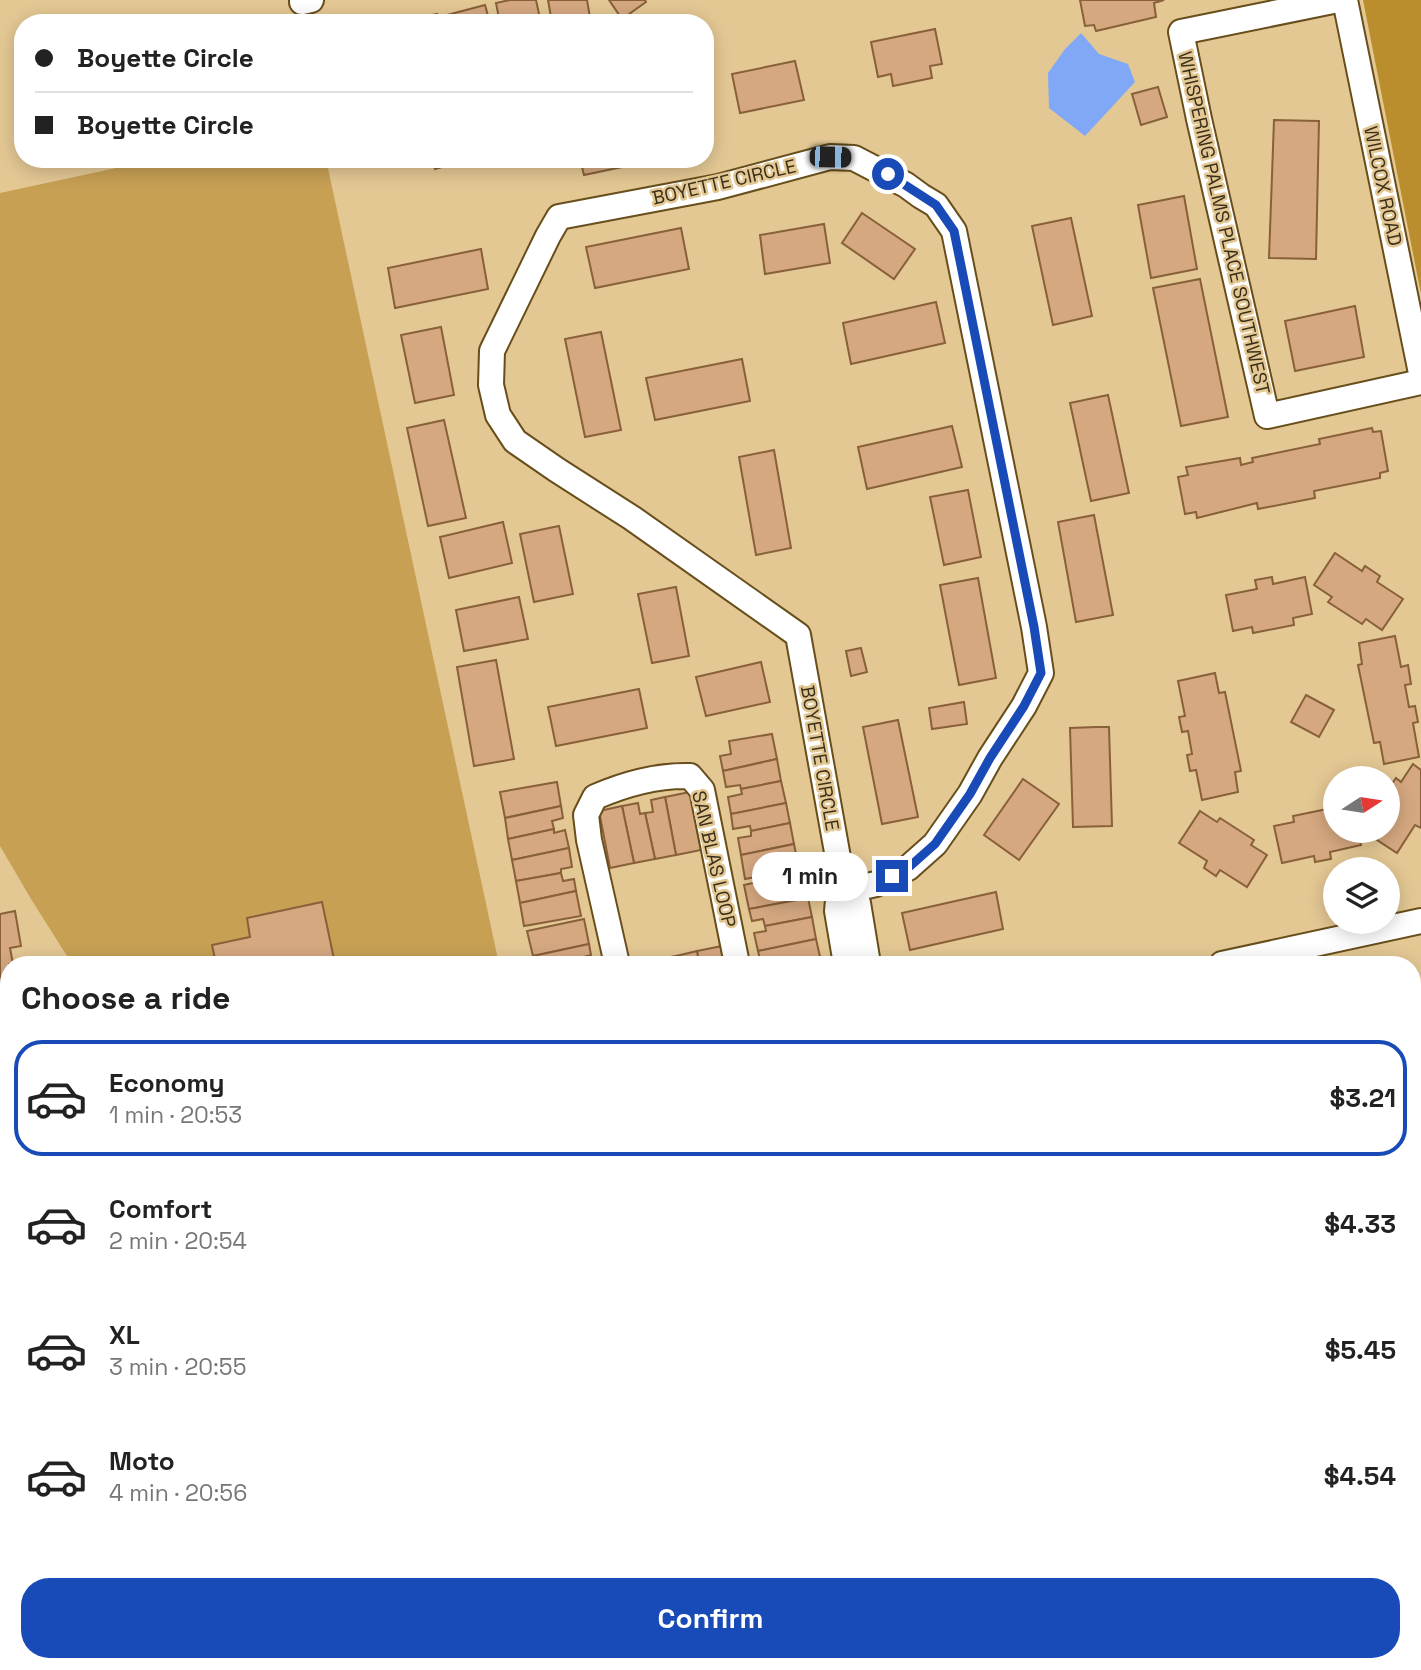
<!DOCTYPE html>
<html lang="en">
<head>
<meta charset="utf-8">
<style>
	body { margin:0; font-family:"Space Grotesk",sans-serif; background:#f6f6f6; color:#222; height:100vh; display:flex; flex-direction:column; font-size:26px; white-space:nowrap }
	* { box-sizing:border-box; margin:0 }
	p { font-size:23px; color:#767676 }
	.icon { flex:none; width:38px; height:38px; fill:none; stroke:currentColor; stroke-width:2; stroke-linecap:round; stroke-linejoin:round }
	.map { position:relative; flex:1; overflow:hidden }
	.details { position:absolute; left:0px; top:956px; width:1421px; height:716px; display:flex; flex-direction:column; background:#fff; border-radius:28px 28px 0 0; box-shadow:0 4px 18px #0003 }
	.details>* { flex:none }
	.hud { position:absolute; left:14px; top:14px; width:700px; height:154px; border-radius:28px; box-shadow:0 4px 18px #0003; display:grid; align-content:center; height:154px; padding:0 21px; background:#fff }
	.needle { width:46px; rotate:78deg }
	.buttons { position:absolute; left:1323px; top:766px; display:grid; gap:14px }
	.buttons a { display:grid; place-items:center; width:77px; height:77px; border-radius:50%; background:#fff; box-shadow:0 4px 18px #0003; font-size:35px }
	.end { position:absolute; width:32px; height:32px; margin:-16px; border:9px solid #184bb7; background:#fff; box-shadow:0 0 0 4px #fff }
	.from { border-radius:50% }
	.bubble { position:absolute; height:49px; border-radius:24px; background:#fff; box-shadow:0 4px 18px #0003; font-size:23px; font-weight:800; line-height:49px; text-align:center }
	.car { position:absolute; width:21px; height:42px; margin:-21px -10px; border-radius:9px; box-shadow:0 0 5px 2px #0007; background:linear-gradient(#222 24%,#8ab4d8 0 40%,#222 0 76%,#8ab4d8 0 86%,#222 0) }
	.hud b { display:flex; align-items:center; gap:24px; height:66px; font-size:26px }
	.hud b+b { border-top:2px solid #e0e0e0 }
	.hud i { width:18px; height:18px; background:#222 }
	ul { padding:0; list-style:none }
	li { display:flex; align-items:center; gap:21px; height:116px; margin:0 14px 10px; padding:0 7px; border:4px solid transparent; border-radius:28px }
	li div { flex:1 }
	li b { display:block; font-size:26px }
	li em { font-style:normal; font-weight:800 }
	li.current { border-color:#184bb7 }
	li>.icon { width:63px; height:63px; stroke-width:1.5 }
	h2 { padding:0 21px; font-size:32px; line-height:84px }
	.button { display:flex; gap:14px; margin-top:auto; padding:14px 21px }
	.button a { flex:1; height:80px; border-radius:28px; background:#184bb7; color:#fff; font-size:28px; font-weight:800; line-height:80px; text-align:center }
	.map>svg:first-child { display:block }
</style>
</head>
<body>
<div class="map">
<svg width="1421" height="1670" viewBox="0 0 1421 1670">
	<rect width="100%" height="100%" fill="#e4c894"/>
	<!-- green -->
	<polygon fill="#c7a054" points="158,159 326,159 499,964 72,964 31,899 0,846 0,193"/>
	<!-- forest -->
	<polygon fill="#ba8d2d" points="1363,0 1421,0 1421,294"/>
	<!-- water -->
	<polygon fill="#80a8f6" points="1081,33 1099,54 1128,64 1135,82 1085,136 1049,108 1048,73 1065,49"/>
	<!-- building -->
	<g fill="#d5a880" stroke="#88603a" stroke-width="2">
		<polygon points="510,0 536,0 541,23 514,23 513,21 500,23 496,3"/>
		<polygon points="548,0 587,0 591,23 552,23"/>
		<polygon points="609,0 645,0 646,2 622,19"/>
		<polygon points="1080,0 1164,0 1154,3 1156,17 1096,31 1094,25 1085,26"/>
		<polygon points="485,5 490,23 449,23 447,15"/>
		<polygon points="437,14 439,23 398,23 398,22"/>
		<polygon points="935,29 942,64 930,66 932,78 893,86 891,74 878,77 871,42"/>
		<polygon points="795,61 804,100 740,113 732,74"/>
		<polygon points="1158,87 1167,117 1141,125 1132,94"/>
		<polygon points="1274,120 1319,121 1316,259 1269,258"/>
		<polygon points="432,159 470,159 435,169"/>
		<polygon points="580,159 645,159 646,162 584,175"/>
		<polygon points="1184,196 1197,269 1151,278 1138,205"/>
		<polygon points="862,213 915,249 894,279 842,243"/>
		<polygon points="1071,218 1092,316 1053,325 1032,226"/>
		<polygon points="824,224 830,263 765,274 760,235"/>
		<polygon points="681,228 689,269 595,288 586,247"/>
		<polygon points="481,249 488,289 395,308 388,268"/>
		<polygon points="1200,279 1228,417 1181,426 1153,288"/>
		<polygon points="936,302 945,343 851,364 843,323"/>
		<polygon points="1355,306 1364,357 1295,371 1285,321"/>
		<polygon points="441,327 454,395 415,403 401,335"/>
		<polygon points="601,332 621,430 585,437 565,339"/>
		<polygon points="742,359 750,401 655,420 646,378"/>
		<polygon points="1108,395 1129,493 1091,501 1070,403"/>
		<polygon points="444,420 466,518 428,526 407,428"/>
		<polygon points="952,426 962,467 867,489 858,447"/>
		<polygon points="1372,428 1373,432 1381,431 1388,471 1380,473 1380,478 1314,491 1315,498 1258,509 1257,503 1197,518 1196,512 1185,514 1178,477 1188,475 1186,467 1240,458 1241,465 1253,462 1252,458 1320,444 1319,439"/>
		<polygon points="774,450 791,548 756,555 739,457"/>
		<polygon points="968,490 981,557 944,565 930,497"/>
		<polygon points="1094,515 1113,615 1076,622 1058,522"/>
		<polygon points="503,522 512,563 449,578 440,537"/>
		<polygon points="559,526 573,594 534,602 520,534"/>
		<polygon points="1335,553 1362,571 1365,566 1380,576 1377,582 1403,599 1382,630 1366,619 1362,624 1328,602 1332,597 1314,585"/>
		<polygon points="1272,577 1273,584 1305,577 1312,614 1293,618 1294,625 1253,633 1252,627 1233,631 1226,595 1257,589 1255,580"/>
		<polygon points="978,578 996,678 959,685 940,585"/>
		<polygon points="676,587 689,656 652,663 638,594"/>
		<polygon points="519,597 528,639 464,651 456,610"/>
		<polygon points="1395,636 1401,667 1408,665 1411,684 1405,685 1409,707 1415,706 1418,722 1413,723 1419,757 1384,764 1380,742 1374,743 1358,665 1362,664 1359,643"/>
		<polygon points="861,648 867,672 851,676 846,651"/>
		<polygon points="496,660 514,759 474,766 457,667"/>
		<polygon points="761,662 770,702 706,716 696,677"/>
		<polygon points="1215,673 1219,693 1225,692 1241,771 1235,772 1238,792 1202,800 1196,770 1190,771 1187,755 1192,754 1188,731 1182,732 1179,717 1185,716 1178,681"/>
		<polygon points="639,689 647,728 556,746 548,707"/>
		<polygon points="1306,695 1334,710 1319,737 1291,722"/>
		<polygon points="964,702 967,724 932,729 929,708"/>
		<polygon points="898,720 918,817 882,824 863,727"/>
		<polygon points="1096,727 1109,727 1112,826 1073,827 1070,728"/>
		<polygon points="772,734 777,759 723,771 720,756 731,754 729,741"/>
		<polygon points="777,759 781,781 741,789 740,785 726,787 723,771"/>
		<polygon points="1413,764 1421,770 1421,828 1415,825 1397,853 1368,834 1369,831 1388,831 1388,790 1396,778 1401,782"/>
		<polygon points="1023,779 1059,804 1019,860 984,835"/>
		<polygon points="781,781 786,803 731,814 728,797 742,794 741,789"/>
		<polygon points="557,782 561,806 505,818 500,792"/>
		<polygon points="690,792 701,850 676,855 665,797"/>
		<polygon points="665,797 676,855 655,859 645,813 653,812 651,800"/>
		<polygon points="638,803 640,814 645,813 655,859 634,863 622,806"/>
		<polygon points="786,803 790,823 751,831 750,826 733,829 731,814"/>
		<polygon points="561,806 563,818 552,821 554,829 508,839 505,818"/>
		<polygon points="622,806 634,863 610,868 599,811"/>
		<polygon points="1332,808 1333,814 1335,813 1335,831 1358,831 1361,845 1330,852 1331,859 1315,862 1314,856 1282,863 1274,826 1294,822 1293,816"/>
		<polygon points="1200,811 1217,822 1220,818 1254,840 1251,845 1267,855 1247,887 1220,870 1216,876 1204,868 1207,861 1179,843"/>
		<polygon points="790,823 794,844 741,855 738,838 751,836 751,831"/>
		<polygon points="554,829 554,833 565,830 569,848 512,860 508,839"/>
		<polygon points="794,844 799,869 745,879 741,855"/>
		<polygon points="569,848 572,867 561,869 561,873 516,881 512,860"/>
		<polygon points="802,872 808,898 749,909 744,885"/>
		<polygon points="561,873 563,881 574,879 576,891 520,903 516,881"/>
		<polygon points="576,891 581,916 524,926 520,903"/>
		<polygon points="996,892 1003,929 910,950 902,913"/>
		<polygon points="808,898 812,917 765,926 763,919 752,921 749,909"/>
		<polygon points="322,902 335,964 216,964 212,945 250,937 247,918"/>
		<polygon points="15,911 21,946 10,948 13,964 9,964 9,996 0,998 0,914"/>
		<polygon points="812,917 816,939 758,951 754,933 766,931 765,926"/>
		<polygon points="584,919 589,944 533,956 527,931"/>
		<polygon points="816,939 821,961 808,964 761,964 758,951"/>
		<polygon points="589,944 591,955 580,958 581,964 534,964 533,956"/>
		<polygon points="722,946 726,964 699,964 697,951"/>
		<polygon points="697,951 699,964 678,964 676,956"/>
		<polygon points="676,956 678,964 655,964 654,960"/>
		<polygon points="1418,1174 1421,1189 1412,1190 1412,1175"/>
		<polygon points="1421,1203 1421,1238 1412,1239 1412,1204"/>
		<polygon points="1421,1250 1421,1286 1412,1287 1412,1252"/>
		<polygon points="9,1273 9,1312 0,1314 0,1275"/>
		<polygon points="1421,1291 1421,1332 1412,1334 1412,1293"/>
		<polygon points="9,1324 9,1362 0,1364 0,1325"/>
		<polygon points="1421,1346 1421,1381 1412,1383 1412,1360 1417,1358 1415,1347"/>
		<polygon points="9,1372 9,1410 1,1412 0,1394 7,1392 3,1373"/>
		<polygon points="1412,1588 1419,1619 1412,1621"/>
		<polygon points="1421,1628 1421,1669 1390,1670 1388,1662 1412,1662 1412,1630"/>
		<polygon points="70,1662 97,1662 98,1670 71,1670"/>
		<polygon points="291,1662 328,1662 322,1670 301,1670"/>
		<polygon points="551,1662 590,1662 591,1667 577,1670 552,1670"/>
		<polygon points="601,1662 635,1662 637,1670 602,1670"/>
		<polygon points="821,1662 826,1662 828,1670 791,1670 791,1669"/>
		<polygon points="877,1662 919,1662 921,1670 879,1670"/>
		<polygon points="1076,1662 1117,1662 1119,1670 1077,1670"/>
		<polygon points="1191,1662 1223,1662 1192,1670"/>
		<polygon points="1283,1662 1320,1662 1321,1670 1285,1670"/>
		<polygon points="1034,1664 1035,1670 1008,1670"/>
	</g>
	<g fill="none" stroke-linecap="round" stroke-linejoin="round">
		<defs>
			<g id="minor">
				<polyline points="302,0 302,2 311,0"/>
				<polyline points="1338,0 1181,32 1199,119 1267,416 1421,382"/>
				<polyline points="1345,0 1421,373"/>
				<polygon points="830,157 854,158 906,185 921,196 936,205 954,231 1034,627 1041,673 1024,706 990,758 970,794 935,844 908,868 876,884 844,891 798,635 632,518 557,470 515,441 498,415 491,385 492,351 548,236 559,217 718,187"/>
				<path d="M617 964 589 840 586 815 595 797C625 784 657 775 690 776L702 790 737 964"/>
				<polyline points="846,964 837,911 838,900 844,891 853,896 858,903 868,964"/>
				<polyline points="1222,964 1421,921"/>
				<polyline points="1412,1074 1419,1073 1421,1074"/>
				<polyline points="0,1223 9,1221"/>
				<polyline points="0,1579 9,1621"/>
				<polyline points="17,1662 19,1670"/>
				<polyline points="753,1662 755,1670"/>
				<polyline points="954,1662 955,1670"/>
				<polyline points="1153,1662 1154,1670"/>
				<polyline points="1348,1662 1350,1670"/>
			</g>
		</defs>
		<!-- minor casing -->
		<use href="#minor" stroke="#674e1b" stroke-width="28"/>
		<!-- minor -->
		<use href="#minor" stroke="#fff" stroke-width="24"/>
	</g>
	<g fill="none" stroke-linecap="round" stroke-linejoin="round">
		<!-- route -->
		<polyline stroke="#184bb7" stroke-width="9" points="888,174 936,205 954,231 1034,627 1041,673 1024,706 990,758 970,794 935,844 908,868 892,876"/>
	</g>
	<g text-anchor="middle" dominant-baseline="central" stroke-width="5" stroke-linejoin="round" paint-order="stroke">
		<!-- street labels -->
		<g font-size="19" fill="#3a2f1a" stroke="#e4c894">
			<text transform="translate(724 182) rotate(-13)">BOYETTE CIRCLE</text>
			<text transform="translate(1383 186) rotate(78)">WILCOX ROAD</text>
			<text transform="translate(1224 223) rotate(77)">WHISPERING PALMS PLACE SOUTHWEST</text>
			<text transform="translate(820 758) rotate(80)">BOYETTE CIRCLE</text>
			<text transform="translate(714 859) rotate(77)">SAN BLAS LOOP</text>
		</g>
	</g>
</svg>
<div class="buttons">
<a><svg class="needle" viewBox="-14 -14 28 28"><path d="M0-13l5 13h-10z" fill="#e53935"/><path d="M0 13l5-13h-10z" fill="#767676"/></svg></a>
<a><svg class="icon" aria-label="layers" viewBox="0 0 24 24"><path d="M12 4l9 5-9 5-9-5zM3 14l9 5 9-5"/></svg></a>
</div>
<i class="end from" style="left:888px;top:174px"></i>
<i class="end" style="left:892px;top:876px"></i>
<div class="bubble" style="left:752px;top:852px;width:116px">1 min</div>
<i class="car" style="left:830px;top:157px;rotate:91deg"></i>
<div class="hud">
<b><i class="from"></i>Boyette Circle</b>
<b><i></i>Boyette Circle</b>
</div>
<section class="details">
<h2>Choose a ride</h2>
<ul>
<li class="current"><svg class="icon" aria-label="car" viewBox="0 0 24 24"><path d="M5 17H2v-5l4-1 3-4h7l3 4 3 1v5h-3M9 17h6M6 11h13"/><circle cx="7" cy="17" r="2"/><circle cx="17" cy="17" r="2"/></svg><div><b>Economy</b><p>1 min · 20:53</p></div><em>$3.21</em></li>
<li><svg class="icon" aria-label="car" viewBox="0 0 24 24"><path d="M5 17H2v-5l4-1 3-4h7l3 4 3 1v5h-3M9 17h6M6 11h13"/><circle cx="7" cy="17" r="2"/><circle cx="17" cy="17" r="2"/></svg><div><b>Comfort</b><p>2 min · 20:54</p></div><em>$4.33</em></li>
<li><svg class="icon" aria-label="car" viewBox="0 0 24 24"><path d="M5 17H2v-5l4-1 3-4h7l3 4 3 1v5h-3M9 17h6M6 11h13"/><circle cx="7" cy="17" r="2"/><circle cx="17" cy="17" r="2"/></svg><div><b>XL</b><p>3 min · 20:55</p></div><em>$5.45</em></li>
<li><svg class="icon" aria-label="car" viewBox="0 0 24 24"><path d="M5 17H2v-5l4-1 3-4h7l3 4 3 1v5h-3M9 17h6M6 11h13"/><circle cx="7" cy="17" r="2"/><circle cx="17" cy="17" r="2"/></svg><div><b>Moto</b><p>4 min · 20:56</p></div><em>$4.54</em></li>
</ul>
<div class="button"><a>Confirm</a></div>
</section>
</div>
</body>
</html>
